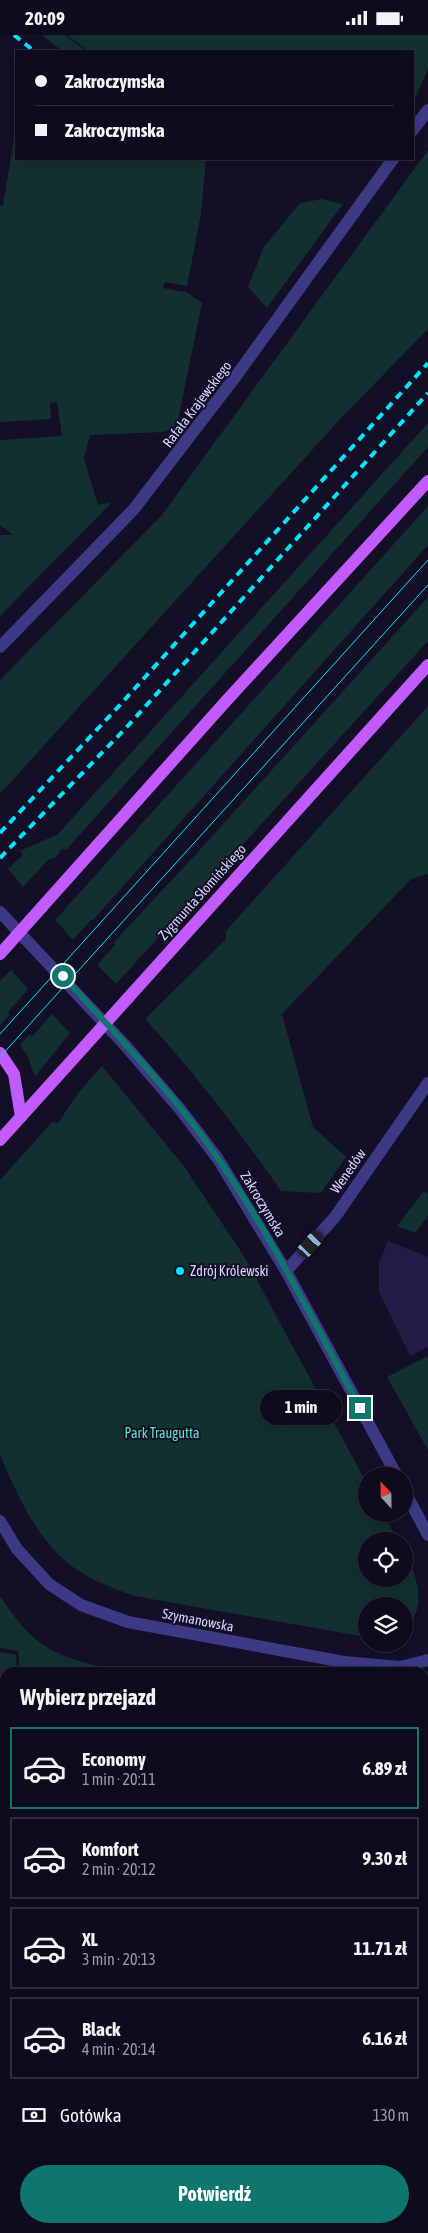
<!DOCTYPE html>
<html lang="pl">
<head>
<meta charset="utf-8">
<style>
	body { margin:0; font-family:"Asap Condensed",sans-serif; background:#171425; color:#f1f3f6; height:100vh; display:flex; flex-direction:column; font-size:19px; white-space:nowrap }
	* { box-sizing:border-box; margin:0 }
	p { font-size:16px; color:#9b9ba3 }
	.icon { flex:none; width:28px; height:28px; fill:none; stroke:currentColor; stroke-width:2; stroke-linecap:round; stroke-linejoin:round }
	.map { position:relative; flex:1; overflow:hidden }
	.sheet { position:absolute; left:0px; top:1632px; width:429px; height:566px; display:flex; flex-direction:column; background:#0e0b1c; border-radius:15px 15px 0 0; box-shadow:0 2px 12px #0003,0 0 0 1px #2e2b3b }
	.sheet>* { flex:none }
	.guide { position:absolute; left:15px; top:15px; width:399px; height:110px; border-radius:0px; box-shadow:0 2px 12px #0003,0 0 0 1px #2e2b3b; display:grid; align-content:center; height:110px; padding:0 20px; background:#0e0b1c }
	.needle { width:32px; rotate:338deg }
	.buttons { position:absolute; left:358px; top:1432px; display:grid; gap:10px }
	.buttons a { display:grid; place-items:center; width:55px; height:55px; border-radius:50%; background:#0e0b1c; box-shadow:0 2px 12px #0003,0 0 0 1px #2e2b3b; font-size:25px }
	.end { position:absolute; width:22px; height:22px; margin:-11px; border:6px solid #0f766e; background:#fff; box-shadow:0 0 0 2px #fff }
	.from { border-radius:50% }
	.bubble { position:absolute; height:35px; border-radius:18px; background:#0e0b1c; box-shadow:0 2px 12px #0003,0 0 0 1px #2e2b3b; font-size:16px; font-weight:700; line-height:35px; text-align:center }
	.car { position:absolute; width:15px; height:30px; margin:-15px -8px; border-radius:6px; box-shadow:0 0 4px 1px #0007; background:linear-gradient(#222 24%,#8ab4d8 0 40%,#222 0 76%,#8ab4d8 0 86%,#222 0) }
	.guide b { display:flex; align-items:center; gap:18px; height:48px; font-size:19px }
	.guide b+b { border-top:1px solid #2e2b3b }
	.guide i { width:12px; height:12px; background:#f1f3f6 }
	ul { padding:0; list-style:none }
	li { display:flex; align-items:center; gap:15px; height:82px; margin:0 10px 8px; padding:0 10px; border:2px solid #2e2b3b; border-radius:0px }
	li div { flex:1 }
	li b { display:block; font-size:19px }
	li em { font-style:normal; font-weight:700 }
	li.on { border-color:#0f766e }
	li>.icon { width:45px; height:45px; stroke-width:1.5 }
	h2 { padding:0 20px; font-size:22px; line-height:60px }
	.pay { display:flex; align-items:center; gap:12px; height:55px; padding:0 20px; font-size:19px }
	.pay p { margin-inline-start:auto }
	.primary-button { display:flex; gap:10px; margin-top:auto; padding:10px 20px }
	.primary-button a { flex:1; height:58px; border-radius:30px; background:#0f766e; color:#fff; font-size:20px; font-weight:700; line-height:58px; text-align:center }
	.status { display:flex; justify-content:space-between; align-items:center; height:35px; padding:0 25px; background:#0e0b1c; direction:ltr }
	.status svg { height:14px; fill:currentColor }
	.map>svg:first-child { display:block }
</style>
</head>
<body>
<div class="status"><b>20:09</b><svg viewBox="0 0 49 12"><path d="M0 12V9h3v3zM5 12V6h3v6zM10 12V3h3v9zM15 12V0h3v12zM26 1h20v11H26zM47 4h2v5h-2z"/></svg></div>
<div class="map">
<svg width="428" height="2198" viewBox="0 0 428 2198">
	<rect width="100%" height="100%" fill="#130f26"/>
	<!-- green -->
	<g fill="#12302f">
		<polygon points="42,0 65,0 86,16 62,16"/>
		<polygon points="67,0 428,0 428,34 413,68 412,16 88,16"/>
		<polygon points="16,92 16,124 206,124 201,179 187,251 165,247 163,253 186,257 202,268 178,385 174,393 164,397 90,400 84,423 98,470 112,467 0,581 0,500 13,500 0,490 0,405 62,401 57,367 50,368 51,384 0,387 0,171 3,171"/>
		<polygon points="428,115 428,294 342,382 0,759 0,645 161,481"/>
		<polygon points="322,164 343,169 267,273 248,252 264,212 300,168"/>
		<polygon points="428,388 428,412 66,815 62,814 55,823 49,824 23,852 8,834 23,820 20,816 58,799"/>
		<polygon points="428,471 428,510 93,885 92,884 73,905 55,885"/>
		<polygon points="428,562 428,606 116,949 97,930 115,910 114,907 197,818"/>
		<path d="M428 671V839L411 844 282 979 313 1092 346 1122 321 1158 281 1156C239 1096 195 1038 145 984L226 904V896L233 888Z"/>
		<polygon points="11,935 28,954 8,977 10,979 0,991 0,946"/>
		<polygon points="52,979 70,998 35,1042 27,1020 20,1010 30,999 32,1002"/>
		<path d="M102 1031 183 1130 244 1221 366 1447V1479H383L398 1506H366V1544H404V1516C418 1543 428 1572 404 1596V1571H366V1602L134 1561C110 1552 82 1542 63 1524 33 1496 16 1457 0 1420V1145L52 1087 58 1088 78 1058Z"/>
		<polygon points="424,1156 428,1159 428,1181 415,1198 397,1191"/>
		<polygon points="428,1321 428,1415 387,1342"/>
		<path d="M0 1561C10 1575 21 1592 34 1603 62 1627 100 1631 135 1637H20L18 1616 0 1613Z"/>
		<polygon points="0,1617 16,1620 17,1637 5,1638 5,1741 0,1743"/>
		<polygon points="424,1690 428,1691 428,2198 0,2198 0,1746 5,1745 5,2194 424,2194"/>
	</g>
	<!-- building -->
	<polygon fill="#241b47" points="388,1206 428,1222 428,1312 410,1321 379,1257 379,1228"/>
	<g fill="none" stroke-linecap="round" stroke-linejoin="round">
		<!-- minor -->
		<g stroke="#3d3a85" stroke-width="12">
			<polyline points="412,96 428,75"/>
			<polyline points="0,612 134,474 236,341 393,124"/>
			<polyline points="0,877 124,1009 180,1074 218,1124 286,1236 397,1441"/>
			<polyline points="286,1236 335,1182 428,1048"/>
			<polyline points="404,1455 428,1500"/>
			<polyline points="0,1486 17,1514 49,1549 81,1570 128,1587 344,1627 400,1632 428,1625"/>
			<polyline points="0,1768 5,1767"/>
			<polyline points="424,1933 428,1936"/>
			<polyline points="424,2035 428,2029"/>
			<polyline points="308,2198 311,2194"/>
		</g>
		<!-- major -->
		<g stroke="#c25bff" stroke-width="12">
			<polyline points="42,872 227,665 428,446"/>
			<polyline points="128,963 428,630"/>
			<polyline points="0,1018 14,1039 21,1082"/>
			<polyline points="0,1105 84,1012"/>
		</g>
		<!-- tram -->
		<g stroke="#00e5ff" stroke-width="1">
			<polyline points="0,999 428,525"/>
			<polyline points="0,1022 428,550"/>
		</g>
		<!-- rail -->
		<g stroke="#00e5ff" stroke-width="4" stroke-dasharray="8 6" stroke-linecap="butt">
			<polyline points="14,0 34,16"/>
			<polyline points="0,798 119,671 428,328"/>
			<polyline points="0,823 125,694 428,358"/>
		</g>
		<!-- major-bridge -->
		<g stroke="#c25bff" stroke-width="12">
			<polyline points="0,919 42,872"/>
			<polyline points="84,1012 128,963"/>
		</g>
	</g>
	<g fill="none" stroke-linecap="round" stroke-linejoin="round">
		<!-- route -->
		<path stroke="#0f766e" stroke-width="6" d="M63 941C110 993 160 1044 202 1101 264 1186 311 1281 360 1373"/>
	</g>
	<!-- markers -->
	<circle fill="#00e5ff" stroke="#130f26" stroke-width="2" cx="180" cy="1236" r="5"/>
	<g text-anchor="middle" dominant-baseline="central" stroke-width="4" stroke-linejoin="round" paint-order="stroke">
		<!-- street labels -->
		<g font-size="14" fill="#d9d4ff" stroke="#130f26">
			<text transform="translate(197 369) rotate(-53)">Rafała Krajewskiego</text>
			<text transform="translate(202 857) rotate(-48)">Zygmunta Słomińskiego</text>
			<text transform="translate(348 1136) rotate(-55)">Wenedów</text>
			<text transform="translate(263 1169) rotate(59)">Zakroczymska</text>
			<text transform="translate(198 1585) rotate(11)">Szymanowska</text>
		</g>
		<!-- poi labels -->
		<g font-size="14" fill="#d9d4ff" stroke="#130f26" text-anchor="start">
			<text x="190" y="1236">Zdrój Królewski</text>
		</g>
		<!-- park labels -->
		<g font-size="14" fill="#5fe0c0" stroke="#130f26">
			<text x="162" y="1398">Park Traugutta</text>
		</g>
	</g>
</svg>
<div class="buttons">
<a><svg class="needle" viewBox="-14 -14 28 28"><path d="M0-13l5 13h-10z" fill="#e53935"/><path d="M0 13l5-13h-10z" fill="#9b9ba3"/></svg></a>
<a><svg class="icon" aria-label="locate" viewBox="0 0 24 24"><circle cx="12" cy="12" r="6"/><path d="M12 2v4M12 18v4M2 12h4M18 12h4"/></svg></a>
<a><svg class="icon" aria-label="layers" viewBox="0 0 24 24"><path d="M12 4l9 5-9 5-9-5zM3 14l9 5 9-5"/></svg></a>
</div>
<i class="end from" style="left:63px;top:941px"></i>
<i class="end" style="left:360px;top:1373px"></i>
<div class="bubble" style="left:260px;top:1355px;width:82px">1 min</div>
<i class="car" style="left:311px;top:1209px;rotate:42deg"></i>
<div class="guide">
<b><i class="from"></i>Zakroczymska</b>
<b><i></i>Zakroczymska</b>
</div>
<section class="sheet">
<h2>Wybierz przejazd</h2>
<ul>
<li class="on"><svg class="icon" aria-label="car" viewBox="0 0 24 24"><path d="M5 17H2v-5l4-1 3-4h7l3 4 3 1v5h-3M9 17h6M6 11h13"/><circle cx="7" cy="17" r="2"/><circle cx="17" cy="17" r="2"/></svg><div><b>Economy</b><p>1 min · 20:11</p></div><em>6.89 zł</em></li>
<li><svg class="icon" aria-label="car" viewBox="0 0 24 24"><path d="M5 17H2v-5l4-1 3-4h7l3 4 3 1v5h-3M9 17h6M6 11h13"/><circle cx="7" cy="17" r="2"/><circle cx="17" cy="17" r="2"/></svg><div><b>Komfort</b><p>2 min · 20:12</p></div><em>9.30 zł</em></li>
<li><svg class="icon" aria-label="car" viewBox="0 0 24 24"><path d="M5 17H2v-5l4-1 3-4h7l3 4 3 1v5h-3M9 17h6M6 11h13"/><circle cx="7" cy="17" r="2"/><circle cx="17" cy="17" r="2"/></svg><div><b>XL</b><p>3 min · 20:13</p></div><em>11.71 zł</em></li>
<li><svg class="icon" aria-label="car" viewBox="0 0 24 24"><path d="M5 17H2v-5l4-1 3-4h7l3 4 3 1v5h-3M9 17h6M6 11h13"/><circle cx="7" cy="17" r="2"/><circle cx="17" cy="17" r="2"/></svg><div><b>Black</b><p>4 min · 20:14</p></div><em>6.16 zł</em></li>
</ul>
<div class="pay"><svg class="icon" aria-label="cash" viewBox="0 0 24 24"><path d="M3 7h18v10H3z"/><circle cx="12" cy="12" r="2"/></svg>Gotówka<p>130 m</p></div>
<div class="primary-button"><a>Potwierdź</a></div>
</section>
</div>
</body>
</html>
